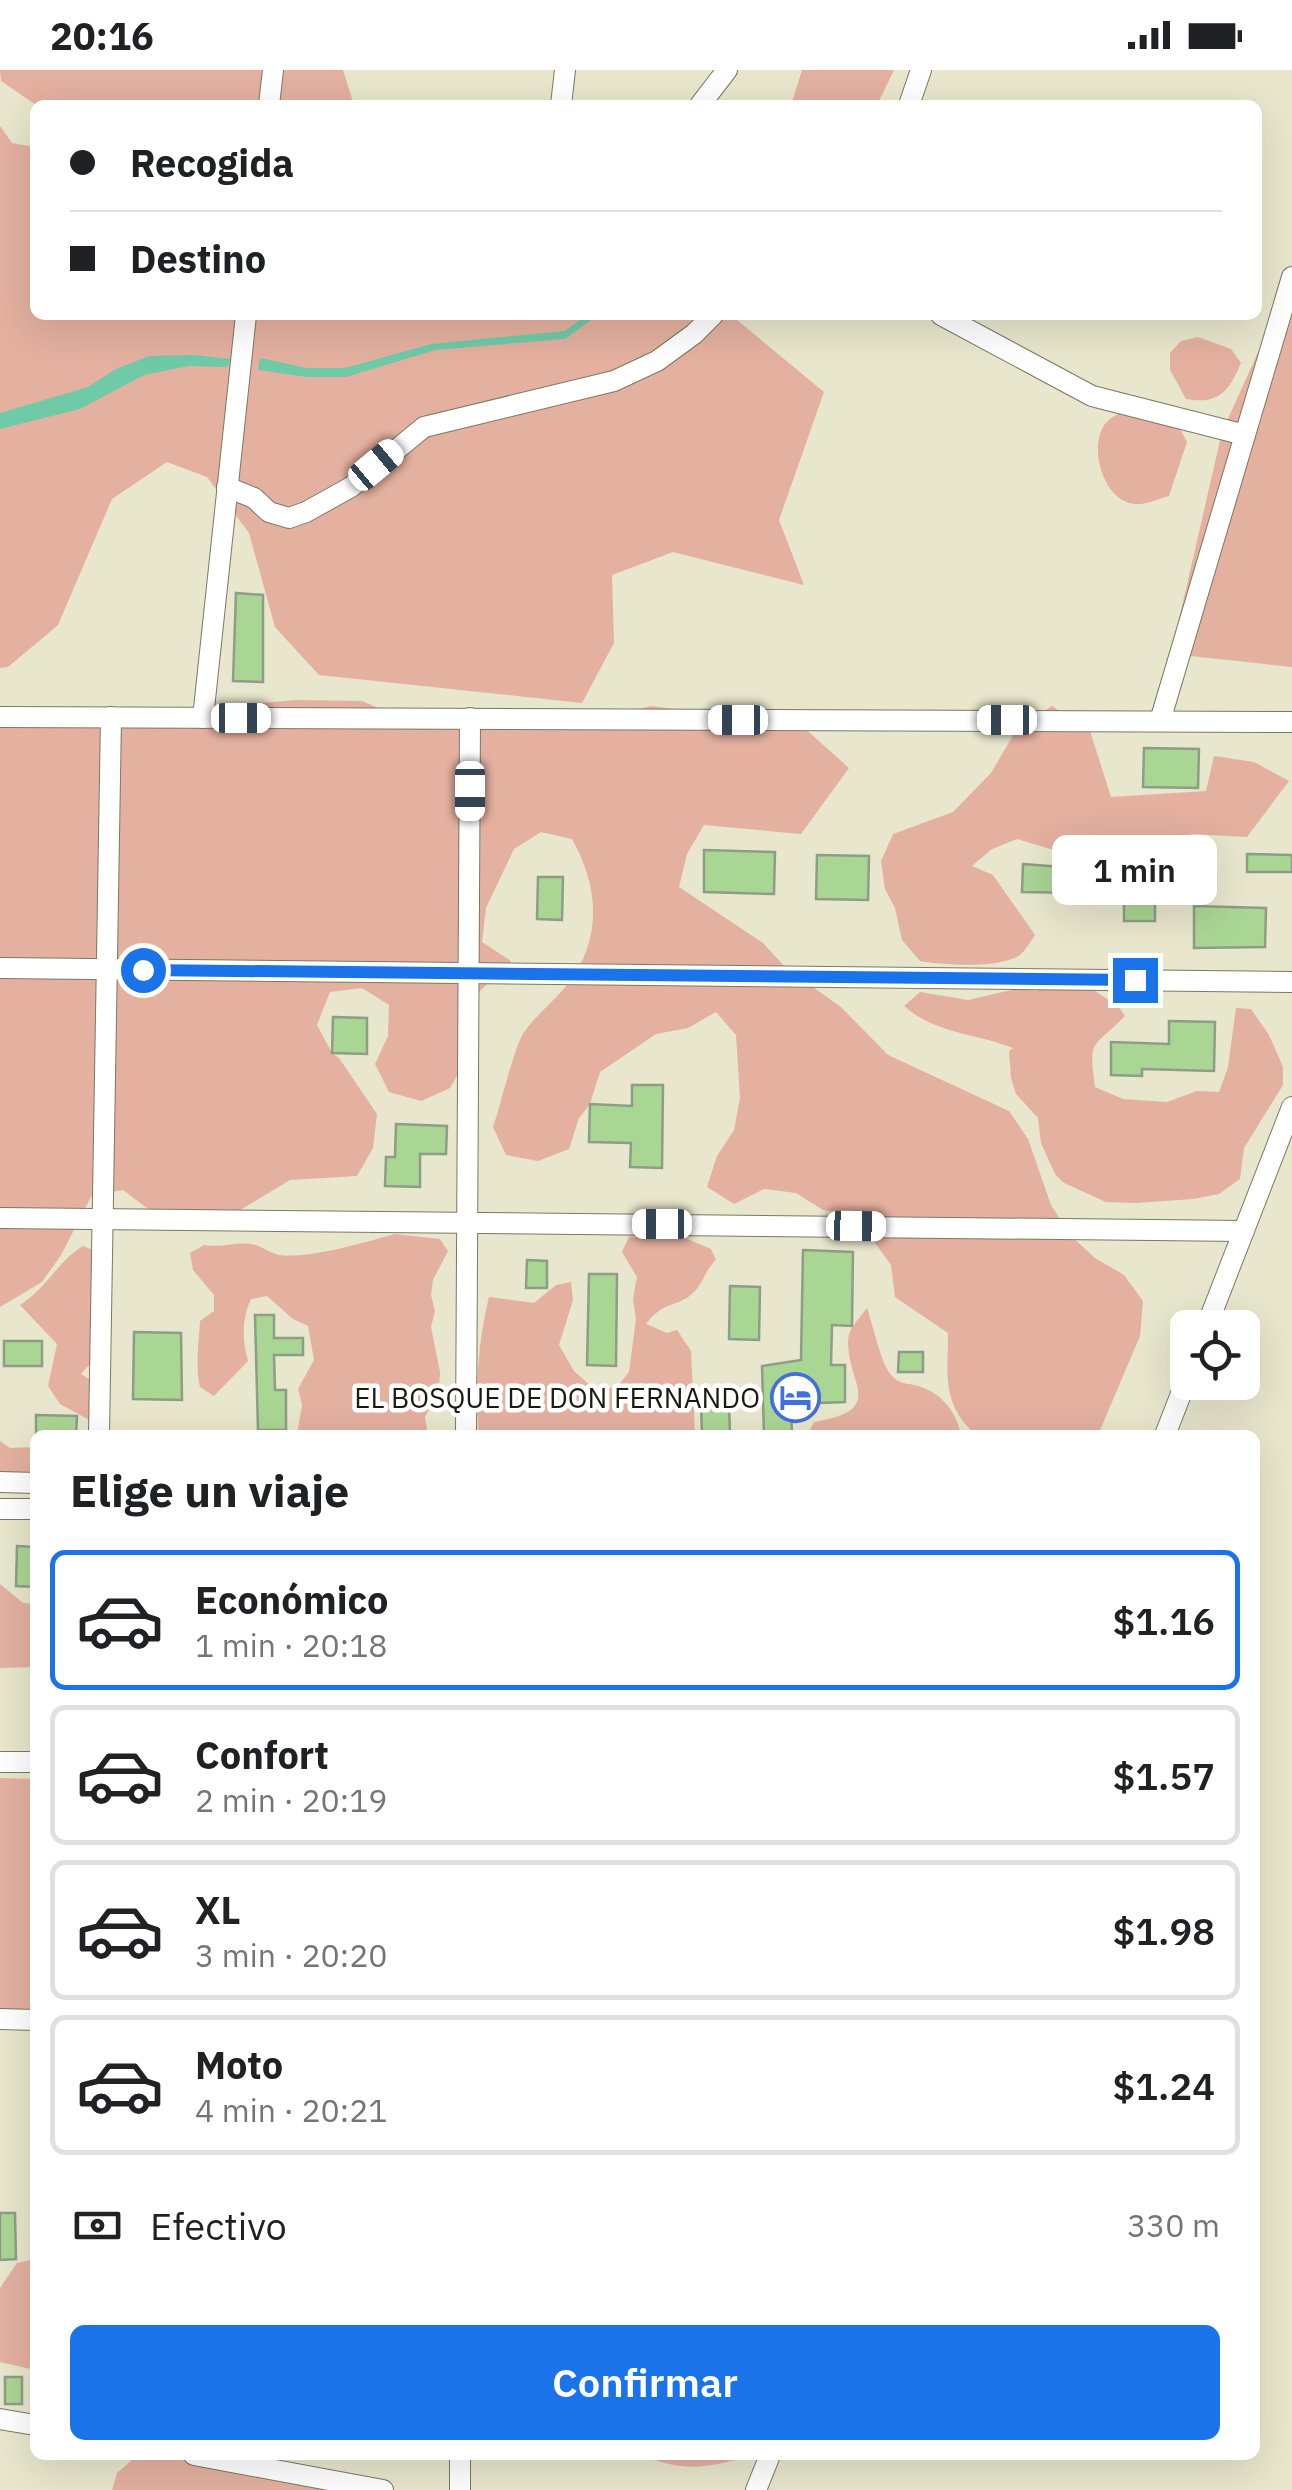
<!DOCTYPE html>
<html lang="es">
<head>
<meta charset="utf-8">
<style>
	body { margin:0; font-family:"IBM Plex Sans",sans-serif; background:#f2f2f2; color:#202124; height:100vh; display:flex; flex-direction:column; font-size:38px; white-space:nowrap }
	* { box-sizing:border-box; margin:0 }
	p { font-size:32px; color:#757577 }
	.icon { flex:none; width:55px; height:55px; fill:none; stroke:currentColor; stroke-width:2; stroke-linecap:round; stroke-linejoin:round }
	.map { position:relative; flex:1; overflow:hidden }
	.sheet { position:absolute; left:30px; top:1360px; width:1230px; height:1030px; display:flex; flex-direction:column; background:#fff; border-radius:15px; box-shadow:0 10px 40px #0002 }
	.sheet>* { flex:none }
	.hud { position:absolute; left:30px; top:30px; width:1232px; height:220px; border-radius:15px; box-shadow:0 10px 40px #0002; display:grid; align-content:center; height:220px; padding:0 40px; background:#fff }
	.buttons { position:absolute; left:1170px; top:1240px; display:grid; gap:20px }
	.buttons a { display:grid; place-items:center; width:90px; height:90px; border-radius:15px; background:#fff; box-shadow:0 10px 40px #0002; font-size:50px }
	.end { position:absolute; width:45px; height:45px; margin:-22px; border:12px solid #1a73e8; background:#fff; box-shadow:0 0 0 5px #fff }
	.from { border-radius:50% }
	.bubble { position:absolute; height:70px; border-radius:15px; background:#fff; box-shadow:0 10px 40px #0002; font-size:32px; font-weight:600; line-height:70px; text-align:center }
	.car { position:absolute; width:30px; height:60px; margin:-30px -15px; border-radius:12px; box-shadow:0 0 8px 2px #0007; background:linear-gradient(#fff 24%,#345 0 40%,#fff 0 76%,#345 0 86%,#fff 0) }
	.hud b { display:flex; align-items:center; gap:35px; height:95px; font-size:38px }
	.hud b+b { border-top:2px solid #e0e0e0 }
	.hud i { width:25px; height:25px; background:#202124 }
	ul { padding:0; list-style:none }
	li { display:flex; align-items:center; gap:30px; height:140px; margin:0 20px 15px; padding:0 20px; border:5px solid #e0e0e0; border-radius:15px }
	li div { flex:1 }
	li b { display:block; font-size:38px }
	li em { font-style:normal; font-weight:600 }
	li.current { border-color:#1a73e8 }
	li>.icon { width:90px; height:90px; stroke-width:1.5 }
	h2 { padding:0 40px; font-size:45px; line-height:120px }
	.pay { display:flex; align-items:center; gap:25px; height:110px; padding:0 40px; font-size:38px }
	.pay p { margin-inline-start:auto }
	.action { display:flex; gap:20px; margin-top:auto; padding:20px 40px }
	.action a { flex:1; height:115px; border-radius:15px; background:#1a73e8; color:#fff; font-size:40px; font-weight:600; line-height:115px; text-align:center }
	.status { display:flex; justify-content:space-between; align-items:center; height:70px; padding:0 50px; background:#fff; direction:ltr }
	.status svg { height:28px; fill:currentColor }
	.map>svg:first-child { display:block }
</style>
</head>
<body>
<div class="status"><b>20:16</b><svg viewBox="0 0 49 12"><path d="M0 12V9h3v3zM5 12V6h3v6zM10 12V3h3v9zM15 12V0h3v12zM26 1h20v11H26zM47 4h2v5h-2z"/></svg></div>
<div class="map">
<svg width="1292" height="2420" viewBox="0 0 1292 2420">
	<rect width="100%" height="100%" fill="#e8e6cc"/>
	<!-- green -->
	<g fill="#e4b0a0">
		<polygon points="0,0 343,0 354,35 36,35 1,11"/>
		<polygon points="802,0 894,0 877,35 791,35"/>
		<polygon points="0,56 12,73 35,77 35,245 731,245 824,322 779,450 804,515 673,482 612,505 614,573 582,633 319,605 275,557 249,463 207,407 167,392 112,429 58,555 8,597 0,598"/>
		<polygon points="1292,207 1292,597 1171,584 1222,362"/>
		<path d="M1198 267 1231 279 1241 293C1229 321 1219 335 1186 329L1170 300V283L1181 271Z"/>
		<path d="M1132 338 1179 357 1187 372 1169 426C1160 428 1149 434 1139 434 1105 436 1087 378 1105 354 1111 346 1123 342 1132 338Z"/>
		<path d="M296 630 362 631 423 657 586 652 651 636 801 655 849 698 801 764 704 755 687 784 679 817 763 873 785 897 841 937 888 985 1009 1041 1028 1069 1051 1135 1070 1165 1095 1188 1124 1205 1143 1231 1140 1266 1098 1365H976C941 1333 948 1306 948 1263L895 1227 891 1195 854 1144 823 1140 796 1123 764 1119 734 1134 707 1117 717 1086 734 1060 740 1028 736 965 716 942 688 958 656 964 600 1002 590 1034 579 1048 569 1079 538 1091 506 1085 493 1057C501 1035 514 975 525 961 537 944 554 931 567 915 603 869 599 817 572 769L541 762 514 779 486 838 482 872 511 891 479 922 467 989 450 1018 421 1031 389 1022 375 994 388 966 389 935 362 918 330 922 317 955 332 983 339 988 377 1044 373 1078 357 1106 290 1110 207 1160 175 1159 123 1120 92 1125 61 1185 42 1212 0 1237V652L200 654 262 633Z"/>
		<path d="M1052 636 1090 661 1111 727 1206 721 1214 686 1254 692 1289 711 1247 767 1191 764 1177 806 1128 814 1067 784 1017 769 992 779 972 796 993 805 1035 865C1031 871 1025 881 1020 885 998 899 944 895 920 891L902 870 895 838 885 819 881 791 893 764 953 742 991 703 1018 657Z"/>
		<path d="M1073 906 1119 937 1125 946C1093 979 1088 967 1095 1017L1123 1029 1167 1032 1197 1021 1219 1022 1228 997 1236 938 1251 939 1269 965 1283 997V1015L1244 1078 1240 1109 1219 1124 1193 1129 1136 1133 1106 1132 1064 1113 1055 1104 1041 1073 1038 1048 1016 1024 1011 1008 1009 981 1013 978C975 963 936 964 904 936L920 922 968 930 1025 917 1036 921 1057 909Z"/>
		<path d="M395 1164 440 1169 448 1181 433 1210 431 1225 435 1241 431 1257 440 1302 439 1318 425 1347 428 1365H297L302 1335 298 1319 314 1290 308 1256 293 1249 267 1226 251 1229C242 1248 242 1271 248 1291L214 1326 200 1317C195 1299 199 1271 200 1251L214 1241V1225L193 1200 190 1183 204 1175C220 1178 235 1172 251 1174 260 1175 269 1183 279 1185 310 1189 365 1172 395 1164Z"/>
		<path d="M629 1167 685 1168 711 1179 716 1190C705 1200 703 1214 693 1223 677 1238 664 1230 646 1254L667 1263 677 1260 691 1281 695 1365H479C475 1320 478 1271 489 1227L534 1233 556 1215 571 1212 573 1230 559 1275 574 1301 593 1318H616L629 1302 636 1249 633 1229 637 1207 622 1182Z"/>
		<path d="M83 1176 96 1181 98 1285 81 1304 95 1313 93 1352 60 1334 48 1316 57 1274 20 1235C46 1219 57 1192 83 1176Z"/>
		<path d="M867 1238C873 1255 881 1295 892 1306 900 1314 905 1313 914 1315 940 1321 956 1340 961 1365H807L814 1352C887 1340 848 1315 848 1272 848 1258 859 1249 867 1238Z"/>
		<polygon points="0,1371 10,1378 35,1377 35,1414 0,1402"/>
		<polygon points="0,1514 23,1533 35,1534 35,1597 0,1598"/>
		<polygon points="0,1708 35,1709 35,1951 0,1954"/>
		<polygon points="35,2189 35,2300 0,2292 0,2218 17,2193"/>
		<polygon points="138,2385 213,2385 359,2420 112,2420 117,2403"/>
		<path d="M641 2385H755C707 2397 689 2404 641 2385Z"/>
	</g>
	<!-- water -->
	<g fill="#6fcaa8">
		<polygon points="587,245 598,245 565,269 435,280 346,307 307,307 258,300 260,288 307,298 345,298 431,274 565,261"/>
		<polygon points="194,285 231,289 227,297 189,296 144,305 80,339 0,359 0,343 88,317 116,299 149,286"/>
	</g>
	<!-- building -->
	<g fill="#aad694" stroke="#8e9d87" stroke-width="2.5">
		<polygon points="236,523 263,525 263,612 233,611"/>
		<polygon points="1144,678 1199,679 1198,718 1143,717"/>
		<polygon points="704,780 775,782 774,824 704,822"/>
		<polygon points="1247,784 1292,785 1292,802 1247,802"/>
		<polygon points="817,785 869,786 868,830 816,829"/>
		<polygon points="1023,794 1075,798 1080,823 1022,822"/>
		<polygon points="538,807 563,807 562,850 537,849"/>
		<polygon points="1124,819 1155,820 1155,851 1124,851"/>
		<polygon points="1194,836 1266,838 1265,877 1194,878"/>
		<polygon points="333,947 367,948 367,984 332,983"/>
		<polygon points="1169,951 1215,952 1214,1001 1142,999 1142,1006 1111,1005 1111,972 1169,974"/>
		<polygon points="632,1015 663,1015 662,1098 630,1097 631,1073 589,1072 590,1034 632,1036"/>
		<polygon points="396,1054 447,1056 446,1084 420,1084 420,1117 385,1116 386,1087 395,1087"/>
		<polygon points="803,1180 853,1182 852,1256 832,1255 831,1295 845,1295 845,1332 791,1334 792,1365 764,1365 762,1296 801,1290"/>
		<polygon points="527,1190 547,1191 547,1218 526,1218"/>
		<polygon points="589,1204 617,1204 616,1296 587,1295"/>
		<polygon points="730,1216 760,1217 759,1270 729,1269"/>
		<polygon points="255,1245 274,1245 274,1268 303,1268 303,1285 274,1285 275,1320 286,1320 286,1360 258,1360"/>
		<polygon points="134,1262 181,1263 182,1330 133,1329"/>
		<rect x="4" y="1271" width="38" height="25"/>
		<polygon points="899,1282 923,1282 923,1302 898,1302"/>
		<polygon points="701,1333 729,1333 730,1365 702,1365"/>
		<polygon points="36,1345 77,1346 76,1365 36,1365"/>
		<polygon points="17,1476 35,1477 35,1517 16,1516"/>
		<polygon points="0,2143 15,2143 16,2189 0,2190"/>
		<rect x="5" y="2307" width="17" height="27"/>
	</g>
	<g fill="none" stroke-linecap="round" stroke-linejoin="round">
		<defs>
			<g id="minor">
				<polyline points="269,35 273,0"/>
				<polyline points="561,35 565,0"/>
				<polyline points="700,35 727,0"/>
				<polyline points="909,35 921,0"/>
				<polyline points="941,245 1092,326 1245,365"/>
				<polyline points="227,417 254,428 269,442 289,448 306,442 351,417 424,357 614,311 657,291 694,264 713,245"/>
				<polyline points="0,647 1292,652"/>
				<polyline points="203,648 246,245"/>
				<polyline points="1160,651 1292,207"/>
				<polyline points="0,898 1292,912"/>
				<polyline points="0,1148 1244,1161"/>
				<polyline points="1206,1258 1292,1037"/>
				<polyline points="99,1365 111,647"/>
				<polyline points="466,1365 470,648"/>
				<polyline points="1165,1365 1188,1306"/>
				<polyline points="0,1412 35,1413"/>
				<polyline points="0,1439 35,1439"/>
				<polyline points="0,1692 35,1692"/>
				<polyline points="0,1949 35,1950"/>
				<polyline points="0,2349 35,2355"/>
				<polyline points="194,2385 383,2420"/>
				<polyline points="460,2420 460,2385"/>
				<polyline points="756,2420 770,2385"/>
			</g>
		</defs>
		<!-- minor casing -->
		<use href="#minor" stroke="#7b7962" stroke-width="22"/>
		<!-- minor -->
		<use href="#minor" stroke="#fff" stroke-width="20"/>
	</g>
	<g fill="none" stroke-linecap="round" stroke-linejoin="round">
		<!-- route -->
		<polyline stroke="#1a73e8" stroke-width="12" points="143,900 1135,910"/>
	</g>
	<!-- icons -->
	<defs>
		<symbol id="hotel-ring" viewBox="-11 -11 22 22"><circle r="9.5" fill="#fff" stroke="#406fe0" stroke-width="1.5"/><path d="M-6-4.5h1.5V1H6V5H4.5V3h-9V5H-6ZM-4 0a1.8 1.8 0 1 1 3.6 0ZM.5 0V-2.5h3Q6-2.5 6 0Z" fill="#406fe0"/></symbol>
	</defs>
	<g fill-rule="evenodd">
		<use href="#hotel-ring" x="768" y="1300" width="55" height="55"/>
	</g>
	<g text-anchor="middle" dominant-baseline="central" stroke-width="9" stroke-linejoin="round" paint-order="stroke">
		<!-- poi labels -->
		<g font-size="28" fill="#1b1a11" stroke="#fff" text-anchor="end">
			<text x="760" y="1327">EL BOSQUE DE DON FERNANDO</text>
		</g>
	</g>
</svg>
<div class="buttons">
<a><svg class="icon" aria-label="locate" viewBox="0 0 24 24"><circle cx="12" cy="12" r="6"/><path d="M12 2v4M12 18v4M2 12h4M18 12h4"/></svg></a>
</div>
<i class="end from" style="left:143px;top:900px"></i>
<i class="end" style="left:1135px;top:910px"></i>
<div class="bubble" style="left:1052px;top:765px;width:165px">1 min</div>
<i class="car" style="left:376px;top:395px;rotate:50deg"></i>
<i class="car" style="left:241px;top:648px;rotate:90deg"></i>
<i class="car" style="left:738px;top:650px;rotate:270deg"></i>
<i class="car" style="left:1007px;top:650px;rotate:270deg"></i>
<i class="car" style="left:470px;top:721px;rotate:180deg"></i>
<i class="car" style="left:662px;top:1154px;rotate:270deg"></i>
<i class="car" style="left:856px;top:1156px;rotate:91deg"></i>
<div class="hud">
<b><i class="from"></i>Recogida</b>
<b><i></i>Destino</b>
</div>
<section class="sheet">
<h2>Elige un viaje</h2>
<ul>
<li class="current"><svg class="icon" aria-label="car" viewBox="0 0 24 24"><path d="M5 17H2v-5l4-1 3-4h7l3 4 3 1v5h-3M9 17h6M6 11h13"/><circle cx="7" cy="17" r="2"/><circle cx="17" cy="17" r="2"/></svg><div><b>Económico</b><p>1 min · 20:18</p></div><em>$1.16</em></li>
<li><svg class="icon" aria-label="car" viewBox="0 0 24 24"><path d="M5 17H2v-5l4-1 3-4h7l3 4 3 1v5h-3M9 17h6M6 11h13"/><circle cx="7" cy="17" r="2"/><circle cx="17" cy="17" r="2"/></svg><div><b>Confort</b><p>2 min · 20:19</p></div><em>$1.57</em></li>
<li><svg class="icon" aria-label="car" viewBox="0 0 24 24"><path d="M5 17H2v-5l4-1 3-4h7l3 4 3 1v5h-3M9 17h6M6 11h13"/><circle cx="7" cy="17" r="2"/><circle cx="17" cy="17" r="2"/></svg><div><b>XL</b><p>3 min · 20:20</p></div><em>$1.98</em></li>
<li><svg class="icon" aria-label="car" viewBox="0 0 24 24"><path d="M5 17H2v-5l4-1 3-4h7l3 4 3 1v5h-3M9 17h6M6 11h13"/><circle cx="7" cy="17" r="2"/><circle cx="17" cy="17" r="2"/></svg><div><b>Moto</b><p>4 min · 20:21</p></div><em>$1.24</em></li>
</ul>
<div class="pay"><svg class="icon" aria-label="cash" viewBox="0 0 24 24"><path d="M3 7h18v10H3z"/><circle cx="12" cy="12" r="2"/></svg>Efectivo<p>330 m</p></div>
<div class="action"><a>Confirmar</a></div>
</section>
</div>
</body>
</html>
